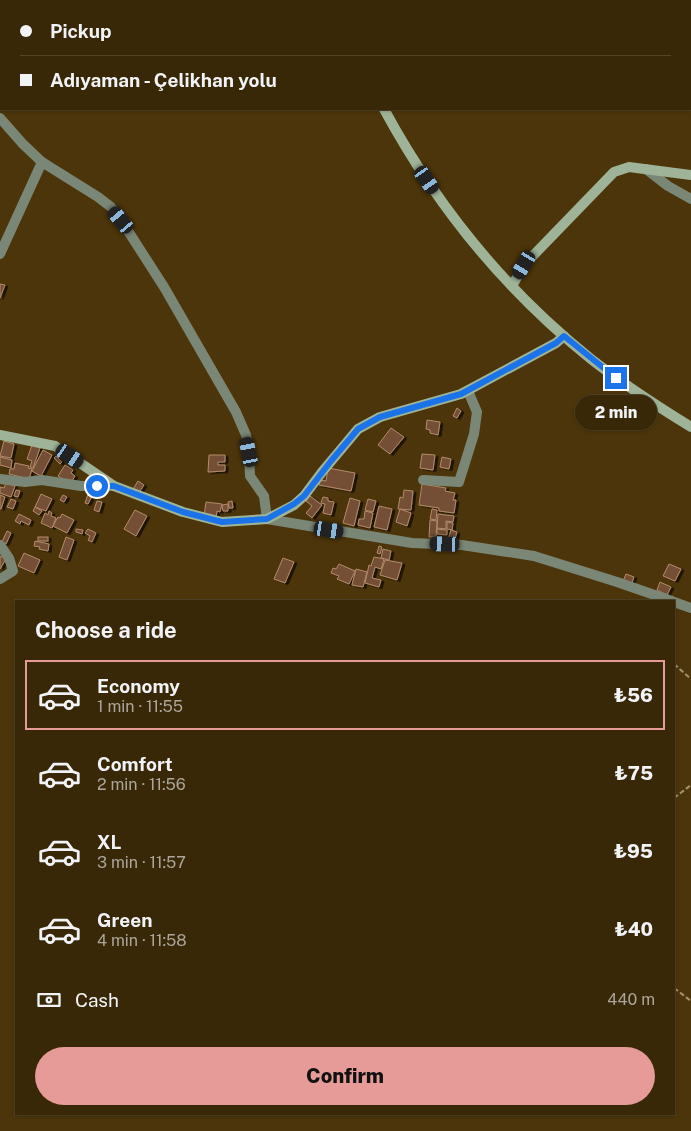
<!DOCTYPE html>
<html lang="en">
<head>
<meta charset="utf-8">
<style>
	body { margin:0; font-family:"Public Sans",sans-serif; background:#443416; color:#f1f3f6; height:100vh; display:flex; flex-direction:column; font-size:19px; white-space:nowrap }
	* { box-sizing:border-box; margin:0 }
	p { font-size:16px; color:#aba69c }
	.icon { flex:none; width:28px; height:28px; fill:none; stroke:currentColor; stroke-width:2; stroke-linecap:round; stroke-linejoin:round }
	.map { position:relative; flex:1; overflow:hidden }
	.details { position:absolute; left:15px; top:600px; width:660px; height:515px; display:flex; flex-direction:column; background:#392808; border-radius:0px; box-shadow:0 1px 4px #0004,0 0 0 1px #534429 }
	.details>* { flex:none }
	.top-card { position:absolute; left:0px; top:0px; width:691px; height:110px; box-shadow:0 1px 4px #0004,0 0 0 1px #534429; display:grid; align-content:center; height:110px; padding:0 20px; background:#392808 }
	.end { position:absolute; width:22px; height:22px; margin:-11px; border:6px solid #1a73e8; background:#fff; box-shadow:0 0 0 2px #fff }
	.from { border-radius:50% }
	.bubble { position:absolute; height:35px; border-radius:18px; background:#392808; box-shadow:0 1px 4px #0004,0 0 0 1px #534429; font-size:16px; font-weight:800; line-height:35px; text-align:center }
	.car { position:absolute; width:15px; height:30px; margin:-15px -8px; border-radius:6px; box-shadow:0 0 4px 1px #0007; background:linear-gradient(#222 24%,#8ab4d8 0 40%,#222 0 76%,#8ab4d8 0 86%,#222 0) }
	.top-card b { display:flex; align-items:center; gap:18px; height:48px; font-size:19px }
	.top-card b+b { border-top:1px solid #534429 }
	.top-card i { width:12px; height:12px; background:#f1f3f6 }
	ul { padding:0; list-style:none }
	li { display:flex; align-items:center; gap:15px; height:70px; margin:0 10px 8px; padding:0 10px; border:2px solid transparent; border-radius:0px }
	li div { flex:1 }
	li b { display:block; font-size:19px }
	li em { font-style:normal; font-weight:800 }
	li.active { border-color:#e69b98 }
	li>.icon { width:45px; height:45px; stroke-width:1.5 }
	h2 { padding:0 20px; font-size:22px; line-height:60px }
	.pay { display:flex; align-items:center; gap:12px; height:55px; padding:0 20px; font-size:19px }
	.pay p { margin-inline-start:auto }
	.cta { display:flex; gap:10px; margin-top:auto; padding:10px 20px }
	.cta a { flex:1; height:58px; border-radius:30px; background:#e69b98; color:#111; font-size:20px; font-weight:800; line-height:58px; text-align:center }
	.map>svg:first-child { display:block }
</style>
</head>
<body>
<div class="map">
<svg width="691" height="1131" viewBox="0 0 691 1131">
	<defs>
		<filter id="shadow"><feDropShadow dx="3" dy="1.5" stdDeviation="0" flood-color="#0009"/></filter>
	</defs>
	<rect width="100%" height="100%" fill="#4c350a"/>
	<!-- building -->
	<g fill="#755034" stroke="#b38a6c" filter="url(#shadow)">
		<polygon points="0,284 5,285 0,298"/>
		<polygon points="457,408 461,411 457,418 453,416"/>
		<polygon points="427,420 440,422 438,435 430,433 430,430 426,429"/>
		<polygon points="391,428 404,437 390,454 378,445"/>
		<polygon points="4,441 14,444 11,458 0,456"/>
		<polygon points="32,445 40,448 33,468 30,467 32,461 27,459"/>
		<polygon points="43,450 52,455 41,476 32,471"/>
		<polygon points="422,454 435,455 433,470 420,468"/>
		<polygon points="209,455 225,455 225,462 218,462 218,465 225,465 225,471 208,472"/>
		<polygon points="56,456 62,462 60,464 54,458"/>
		<polygon points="0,457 12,460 11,468 0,465"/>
		<polygon points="442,457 451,459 449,469 440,467"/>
		<polygon points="15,463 29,466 28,468 32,469 29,479 9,474 10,469 14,469"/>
		<polygon points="65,465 73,470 71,473 75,476 70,484 58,476"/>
		<polygon points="328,468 355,473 351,491 319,485 320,480 326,481"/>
		<polygon points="138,481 144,485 138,494 132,491"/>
		<polygon points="6,483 15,486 11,497 0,493 0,487 4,488"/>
		<polygon points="422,484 446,488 445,491 455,493 453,500 456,500 454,513 439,511 439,508 419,505"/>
		<polygon points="16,490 20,491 18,497 14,496"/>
		<polygon points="404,490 413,491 411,510 398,509 400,497 403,498"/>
		<polygon points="41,494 52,499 46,511 35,507"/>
		<polygon points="88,494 92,496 88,504 85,503"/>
		<polygon points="0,495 5,497 1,509 0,509"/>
		<polygon points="63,495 67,497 64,502 60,500"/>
		<polygon points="310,496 322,505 312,518 306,513 312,506 306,501"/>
		<polygon points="323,497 328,498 328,501 334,502 331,515 323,513 325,504 321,503"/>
		<polygon points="350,498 360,501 354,526 343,523"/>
		<polygon points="11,499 16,501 13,509 7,507"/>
		<polygon points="368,499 376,501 373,512 365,510"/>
		<polygon points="97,501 102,502 99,512 94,510"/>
		<polygon points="232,501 233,508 229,508 228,502"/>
		<polygon points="206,502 222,504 220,512 217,511 216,518 204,516"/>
		<polygon points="228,504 228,511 223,511 222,505"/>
		<polygon points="379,506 392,509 387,530 374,527"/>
		<polygon points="35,507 42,511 39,515 33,511"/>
		<polygon points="400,509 411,513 407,526 396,522"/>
		<polygon points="432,509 437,510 436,520 430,519"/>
		<polygon points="135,510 147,516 136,536 124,529"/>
		<polygon points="49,511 52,513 51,516 56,518 52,528 41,523 45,513 48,515"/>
		<polygon points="365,511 373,513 370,528 358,525 359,519 364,519"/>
		<polygon points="19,514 31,520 29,525 21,521 20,524 15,521"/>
		<polygon points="62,514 74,520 67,533 53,526 58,517 60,518"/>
		<polygon points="438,514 454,516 453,522 446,521 446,529 437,528"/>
		<polygon points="430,520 437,521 436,537 429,537"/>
		<polygon points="447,522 453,523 452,530 447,529"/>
		<polygon points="76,529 83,530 82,534 76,532"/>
		<polygon points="88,529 96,533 92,542 88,540 90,536 85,533"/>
		<polygon points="437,529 447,530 447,535 437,534"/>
		<polygon points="451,530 457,532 454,542 448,540"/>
		<polygon points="7,531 11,533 6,544 2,542"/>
		<rect x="38" y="537" width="10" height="4"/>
		<polygon points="66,537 74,540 67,560 59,557"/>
		<polygon points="35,541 49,544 48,551 39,549 40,547 34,546"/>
		<polygon points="379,546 382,547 380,554 377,553"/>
		<polygon points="383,549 391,551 389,560 381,558"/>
		<polygon points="24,553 40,560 34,573 18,566"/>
		<polygon points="0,556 6,559 0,569"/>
		<polygon points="374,557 384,559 381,569 375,567 372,578 381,580 379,587 365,583 369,565 371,566"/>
		<polygon points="283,558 294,562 285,583 274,579"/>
		<polygon points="385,560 402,563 397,580 380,575"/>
		<polygon points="339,564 355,571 349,584 337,579 339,576 331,573 333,568 336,569"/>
		<polygon points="669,564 681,569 675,581 663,576"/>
		<polygon points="356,569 367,572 363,587 352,585"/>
		<polygon points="626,574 634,577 631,585 623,581"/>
		<polygon points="660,582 671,587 667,595 657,590"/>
	</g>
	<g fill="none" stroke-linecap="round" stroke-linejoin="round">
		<!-- path -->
		<g stroke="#a39172" stroke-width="2" stroke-dasharray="5 2.5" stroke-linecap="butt">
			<polyline points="180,0 180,1"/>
			<polyline points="674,664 691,679"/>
			<polyline points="674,798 691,785"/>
			<polyline points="674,988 691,1001"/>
		</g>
		<!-- street -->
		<g stroke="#7b8776" stroke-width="10">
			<polyline points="5,1 6,0"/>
			<polyline points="0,13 1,10"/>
			<polyline points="0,118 22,143 42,162 98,197 111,207 121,220 164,287 236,412 246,435 249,452 250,476 264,496 267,519 412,543 462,545 534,556 617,582 672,601"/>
			<polyline points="646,169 668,186 691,199"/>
			<polyline points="0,254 42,162"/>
			<polyline points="0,479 25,482 42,480 81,486 114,486"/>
			<polyline points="423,480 459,482 474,434 477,412 468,391"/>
			<polyline points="0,545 9,558 13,571 0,579"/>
			<polyline points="674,602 691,608"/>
		</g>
		<!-- secondary -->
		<g stroke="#9eb397" stroke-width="10">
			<polyline points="333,0 334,1"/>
			<path d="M384 109C436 205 506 291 591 359 623 384 657 406 691 427"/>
			<polyline points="512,286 524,265 614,172 629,167 691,175"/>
			<polyline points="0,435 55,446 114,486 183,512 222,522 267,519 294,505 304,496 322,472 358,429 380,417 461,394 556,343 564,336"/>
		</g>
	</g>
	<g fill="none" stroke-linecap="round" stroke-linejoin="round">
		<!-- route -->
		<polyline stroke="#1a73e8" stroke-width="6" points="97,486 114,486 183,512 222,522 267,519 294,504 304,496 331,461 358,429 380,417 461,394 556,343 564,336 616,378"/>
	</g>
</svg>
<i class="end from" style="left:97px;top:486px"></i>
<i class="end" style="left:616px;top:378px"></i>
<div class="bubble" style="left:575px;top:395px;width:82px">2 min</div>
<i class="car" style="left:427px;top:180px;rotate:145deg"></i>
<i class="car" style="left:121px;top:220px;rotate:320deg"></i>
<i class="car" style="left:524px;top:265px;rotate:211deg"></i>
<i class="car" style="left:249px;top:452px;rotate:349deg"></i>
<i class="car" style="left:70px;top:456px;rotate:124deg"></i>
<i class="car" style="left:329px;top:530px;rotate:99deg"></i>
<i class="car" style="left:445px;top:544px;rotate:272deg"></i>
<div class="top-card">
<b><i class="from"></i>Pickup</b>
<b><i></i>Adıyaman - Çelikhan yolu</b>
</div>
<section class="details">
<h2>Choose a ride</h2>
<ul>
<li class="active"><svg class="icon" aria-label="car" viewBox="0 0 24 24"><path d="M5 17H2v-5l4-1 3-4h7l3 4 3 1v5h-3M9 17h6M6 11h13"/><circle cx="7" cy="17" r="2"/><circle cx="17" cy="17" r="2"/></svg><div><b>Economy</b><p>1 min · 11:55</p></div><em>₺56</em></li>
<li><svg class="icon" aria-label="car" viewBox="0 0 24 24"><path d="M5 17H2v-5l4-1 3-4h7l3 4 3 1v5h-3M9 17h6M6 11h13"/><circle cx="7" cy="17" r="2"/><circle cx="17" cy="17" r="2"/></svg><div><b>Comfort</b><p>2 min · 11:56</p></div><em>₺75</em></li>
<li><svg class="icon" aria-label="car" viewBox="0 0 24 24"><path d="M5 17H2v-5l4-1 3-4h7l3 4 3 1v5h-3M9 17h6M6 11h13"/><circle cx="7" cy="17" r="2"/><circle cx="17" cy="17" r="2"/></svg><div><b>XL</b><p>3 min · 11:57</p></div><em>₺95</em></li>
<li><svg class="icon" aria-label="car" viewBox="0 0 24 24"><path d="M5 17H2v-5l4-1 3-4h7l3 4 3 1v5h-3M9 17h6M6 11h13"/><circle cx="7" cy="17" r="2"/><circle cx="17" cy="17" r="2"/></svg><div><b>Green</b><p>4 min · 11:58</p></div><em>₺40</em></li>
</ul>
<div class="pay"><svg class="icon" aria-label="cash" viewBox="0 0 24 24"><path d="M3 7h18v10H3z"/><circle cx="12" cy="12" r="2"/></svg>Cash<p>440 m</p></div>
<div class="cta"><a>Confirm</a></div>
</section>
</div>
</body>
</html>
